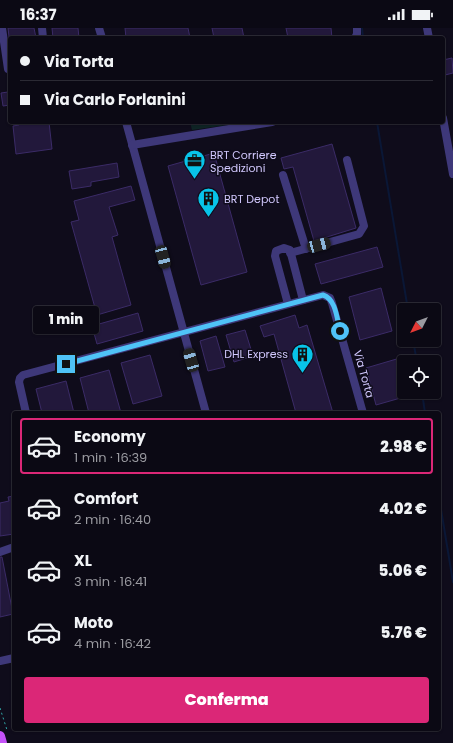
<!DOCTYPE html>
<html lang="it">
<head>
<meta charset="utf-8">
<style>
	body { margin:0; font-family:Poppins,sans-serif; background:#191722; color:#f1f3f6; height:100vh; display:flex; flex-direction:column; font-size:15px; white-space:nowrap }
	* { box-sizing:border-box; margin:0 }
	p { font-size:13px; color:#9a9aa0 }
	.icon { flex:none; width:22px; height:22px; fill:none; stroke:currentColor; stroke-width:2; stroke-linecap:round; stroke-linejoin:round }
	.map { position:relative; flex:1; overflow:hidden }
	.side { position:absolute; left:12px; top:383px; width:429px; height:320px; display:flex; flex-direction:column; background:#0b0914; border-radius:4px; box-shadow:0 1px 3px #0004,0 0 0 1px #2b2a34 }
	.side>* { flex:none }
	.hud { position:absolute; left:8px; top:8px; width:437px; height:88px; border-radius:4px; box-shadow:0 1px 3px #0004,0 0 0 1px #2b2a34; display:grid; align-content:center; height:88px; padding:0 12px; background:#0b0914 }
	.needle { width:26px; rotate:228deg }
	.controls { position:absolute; left:397px; top:275px; display:grid; gap:8px }
	.controls a { display:grid; place-items:center; width:44px; height:44px; border-radius:4px; background:#0b0914; box-shadow:0 1px 3px #0004,0 0 0 1px #2b2a34; font-size:20px }
	.end { position:absolute; width:18px; height:18px; margin:-9px; border:5px solid #4fc3f7; background:#111; box-shadow:0 0 0 2px #111 }
	.from { border-radius:50% }
	.bubble { position:absolute; height:28px; border-radius:4px; background:#0b0914; box-shadow:0 1px 3px #0004,0 0 0 1px #2b2a34; font-size:13px; font-weight:800; line-height:28px; text-align:center }
	.car { position:absolute; width:12px; height:24px; margin:-12px -6px; border-radius:5px; box-shadow:0 0 3px 1px #0007; background:linear-gradient(#222 24%,#8ab4d8 0 40%,#222 0 76%,#8ab4d8 0 86%,#222 0) }
	.hud b { display:flex; align-items:center; gap:14px; height:38px; font-size:15px }
	.hud b+b { border-top:1px solid #2b2a34 }
	.hud i { width:10px; height:10px; background:#f1f3f6 }
	ul { padding:7px 0 0; list-style:none }
	li { display:flex; align-items:center; gap:12px; height:56px; margin:0 8px 6px; padding:0 4px; border:2px solid transparent; border-radius:4px }
	li div { flex:1 }
	li b { display:block; font-size:15px }
	li em { font-style:normal; font-weight:800 }
	li.on { border-color:#db2777 }
	li>.icon { width:36px; height:36px; stroke-width:1.5 }
	.button { display:flex; gap:8px; margin-top:auto; padding:8px 12px }
	.button a { flex:1; height:46px; border-radius:4px; background:#db2777; color:#fff; font-size:16px; font-weight:800; line-height:46px; text-align:center }
	.status { display:flex; justify-content:space-between; align-items:center; height:28px; padding:0 20px; background:#0b0914; direction:ltr }
	.status svg { height:11px; fill:currentColor }
	.map>svg:first-child { display:block }
</style>
</head>
<body>
<div class="status"><b>16:37</b><svg viewBox="0 0 49 12"><path d="M0 12V9h3v3zM5 12V6h3v6zM10 12V3h3v9zM15 12V0h3v12zM26 1h20v11H26zM47 4h2v5h-2z"/></svg></div>
<div class="map">
<svg width="453" height="715" viewBox="0 0 453 715">
	<rect width="100%" height="100%" fill="#0f0c1b"/>
	<!-- green -->
	<polygon fill="#0f2425" points="190,94 226,94 227,97 192,102"/>
	<g fill="none" stroke-linecap="round" stroke-linejoin="round">
		<!-- stream -->
		<g stroke="#0a1736" stroke-width="2">
			<polyline points="362,0 363,10"/>
			<polyline points="377,94 408,282"/>
			<polyline points="413,312 417,334"/>
			<polyline points="422,364 425,385"/>
			<polyline points="439,469 453,554"/>
		</g>
	</g>
	<!-- building -->
	<g fill="#22183b" stroke="#3b2b67">
		<polygon points="8,0 34,0 36,10 10,10 10,17"/>
		<polygon points="52,0 78,0 79,10 53,10"/>
		<polygon points="125,0 188,0 190,10 126,10"/>
		<polygon points="212,0 242,0 244,10 214,10"/>
		<polygon points="286,0 331,0 332,10 288,10"/>
		<polygon points="452,30 453,45 445,47 443,32"/>
		<polygon points="8,64 10,77 3,78 1,65"/>
		<polygon points="18,94 49,94 52,121 16,126 13,98 19,97"/>
		<polygon points="332,116 356,200 314,213 293,139 284,141 281,130"/>
		<polygon points="214,125 247,244 201,257 168,138"/>
		<polygon points="117,135 119,149 91,154 91,158 72,161 69,143"/>
		<polygon points="131,158 135,172 109,179 118,207 112,209 131,277 97,287 71,194 79,192 74,173"/>
		<polygon points="377,219 383,239 321,256 315,236"/>
		<polygon points="381,260 392,303 360,312 349,269"/>
		<polygon points="138,285 143,303 97,316 92,298"/>
		<polygon points="295,287 299,300 307,297 333,385 296,385 274,306 264,309 260,298"/>
		<polygon points="245,302 253,328 234,334 226,307"/>
		<polygon points="216,308 225,339 208,343 200,313"/>
		<polygon points="150,327 162,368 133,376 121,335"/>
		<polygon points="400,330 404,346 404,365 403,365 404,369 376,377 366,340"/>
		<polygon points="109,342 121,385 89,385 80,350"/>
		<polygon points="66,353 74,385 42,385 36,361"/>
		<polygon points="14,468 14,506 0,508 0,475 9,473 8,469"/>
		<polygon points="0,529 2,529 13,586 0,589"/>
	</g>
	<g fill="none" stroke-linecap="round" stroke-linejoin="round">
		<!-- path -->
		<polyline stroke="#30a8a9" stroke-width="1" stroke-dasharray="2 3" stroke-linecap="butt" points="0,680 7,702"/>
		<!-- minor -->
		<g stroke="#3e3879" stroke-width="8">
			<polyline points="2,0 8,41"/>
			<polyline points="42,0 43,10"/>
			<polyline points="99,0 102,10"/>
			<polyline points="427,0 429,10"/>
			<polyline points="355,10 357,6 357,0"/>
			<polyline points="443,90 453,146"/>
			<polyline points="126,94 206,385"/>
			<polyline points="132,117 272,94"/>
			<polyline points="283,147 306,221"/>
			<polyline points="290,225 359,206 364,198 347,132"/>
			<polyline points="288,276 275,228 276,223 284,220 290,222 303,272"/>
			<polyline points="26,385 19,354 20,350 23,347 323,267 330,270 332,275 363,385"/>
			<polyline points="0,524 14,519"/>
			<polyline points="0,633 14,630"/>
		</g>
		<!-- major -->
		<polyline stroke="#c552f9" stroke-width="10" points="0,708 2,715"/>
	</g>
	<g fill="none" stroke-linecap="round" stroke-linejoin="round">
		<!-- route -->
		<path stroke="#4fc3f7" stroke-width="5" d="M66 336 323 267C336 271 337 291 340 303"/>
	</g>
	<!-- icons -->
	<defs>
		<symbol id="office-pin" viewBox="-11 -11 22 30"><path d="M0 17L-7.5 6A9.5 9.5 0 1 1 7.5 6Z" fill="#08c4e9" stroke="#0f0c1b"/><path d="M-6-3h4V-5.5h4V-3h4V5H-6ZM-1-4.5V-3h2v-1.5ZM-6 0V1H6V0Z" fill="#111"/></symbol>
		<symbol id="building-pin" viewBox="-11 -11 22 30"><path d="M0 17L-7.5 6A9.5 9.5 0 1 1 7.5 6Z" fill="#08c4e9" stroke="#0f0c1b"/><path d="M-4-6H4V6H1V3H-1V6H-4ZM-2.5-4.3h1.7v1.8h-1.7ZM.8-4.3h1.7v1.8H.8ZM-2.5-1h1.7V.8h-1.7ZM.8-1h1.7V.8H.8Z" fill="#111"/></symbol>
	</defs>
	<g fill-rule="evenodd">
		<use href="#office-pin" x="182" y="120" width="25" height="34"/>
		<use href="#building-pin" x="196" y="158" width="25" height="34"/>
		<use href="#building-pin" x="290" y="314" width="25" height="34"/>
	</g>
	<g text-anchor="middle" dominant-baseline="central" stroke-width="3" stroke-linejoin="round" paint-order="stroke">
		<!-- poi labels -->
		<g font-size="11" fill="#d1c8fd" stroke="#0f0c1b" text-anchor="start">
			<text x="210" y="127">BRT Corriere<tspan x="210" dy="13">Spedizioni</tspan></text>
			<text x="224" y="171">BRT Depot</text>
			<text x="288" y="326" text-anchor="end">DHL Express</text>
		</g>
		<!-- street labels -->
		<g font-size="11" fill="#d1c8fd" stroke="#0f0c1b">
			<text transform="translate(364 346) rotate(74)">Via Torta</text>
		</g>
	</g>
</svg>
<div class="controls">
<a><svg class="needle" viewBox="-14 -14 28 28"><path d="M0-13l5 13h-10z" fill="#e53935"/><path d="M0 13l5-13h-10z" fill="#9a9aa0"/></svg></a>
<a><svg class="icon" aria-label="locate" viewBox="0 0 24 24"><circle cx="12" cy="12" r="6"/><path d="M12 2v4M12 18v4M2 12h4M18 12h4"/></svg></a>
</div>
<i class="end from" style="left:340px;top:303px"></i>
<i class="end" style="left:66px;top:336px"></i>
<div class="bubble" style="left:33px;top:278px;width:66px">1 min</div>
<i class="car" style="left:319px;top:217px;rotate:75deg"></i>
<i class="car" style="left:163px;top:229px;rotate:165deg"></i>
<i class="car" style="left:191px;top:332px;rotate:344deg"></i>
<div class="hud">
<b><i class="from"></i>Via Torta</b>
<b><i></i>Via Carlo Forlanini</b>
</div>
<section class="side">
<ul>
<li class="on"><svg class="icon" aria-label="car" viewBox="0 0 24 24"><path d="M5 17H2v-5l4-1 3-4h7l3 4 3 1v5h-3M9 17h6M6 11h13"/><circle cx="7" cy="17" r="2"/><circle cx="17" cy="17" r="2"/></svg><div><b>Economy</b><p>1 min · 16:39</p></div><em>2.98 €</em></li>
<li><svg class="icon" aria-label="car" viewBox="0 0 24 24"><path d="M5 17H2v-5l4-1 3-4h7l3 4 3 1v5h-3M9 17h6M6 11h13"/><circle cx="7" cy="17" r="2"/><circle cx="17" cy="17" r="2"/></svg><div><b>Comfort</b><p>2 min · 16:40</p></div><em>4.02 €</em></li>
<li><svg class="icon" aria-label="car" viewBox="0 0 24 24"><path d="M5 17H2v-5l4-1 3-4h7l3 4 3 1v5h-3M9 17h6M6 11h13"/><circle cx="7" cy="17" r="2"/><circle cx="17" cy="17" r="2"/></svg><div><b>XL</b><p>3 min · 16:41</p></div><em>5.06 €</em></li>
<li><svg class="icon" aria-label="car" viewBox="0 0 24 24"><path d="M5 17H2v-5l4-1 3-4h7l3 4 3 1v5h-3M9 17h6M6 11h13"/><circle cx="7" cy="17" r="2"/><circle cx="17" cy="17" r="2"/></svg><div><b>Moto</b><p>4 min · 16:42</p></div><em>5.76 €</em></li>
</ul>
<div class="button"><a>Conferma</a></div>
</section>
</div>
</body>
</html>
